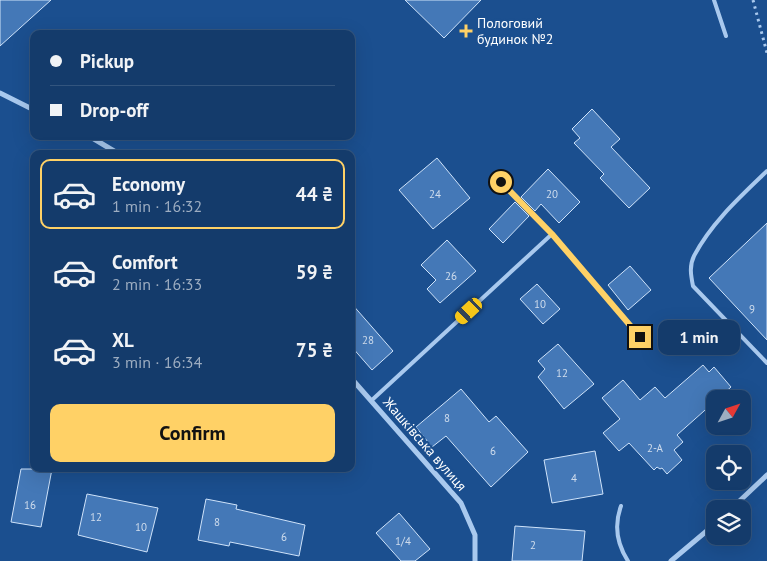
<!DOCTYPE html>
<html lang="en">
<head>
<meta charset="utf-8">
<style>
	body { margin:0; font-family:"PT Sans",sans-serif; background:#214673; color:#f1f3f6; height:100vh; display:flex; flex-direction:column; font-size:19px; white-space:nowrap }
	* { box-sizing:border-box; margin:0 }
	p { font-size:16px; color:#9dadc1 }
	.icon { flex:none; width:28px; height:28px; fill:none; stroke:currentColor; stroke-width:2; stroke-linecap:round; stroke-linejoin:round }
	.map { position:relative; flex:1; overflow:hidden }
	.panel { position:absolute; left:30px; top:150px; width:325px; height:322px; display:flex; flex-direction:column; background:#143b6b; border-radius:10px; box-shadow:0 5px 20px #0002,0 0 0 1px #33557e }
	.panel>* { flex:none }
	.top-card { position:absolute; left:30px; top:30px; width:325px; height:110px; border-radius:10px; box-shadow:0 5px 20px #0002,0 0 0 1px #33557e; display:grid; align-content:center; height:110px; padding:0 20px; background:#143b6b }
	.needle { width:32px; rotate:50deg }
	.tools { position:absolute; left:706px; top:390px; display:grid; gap:10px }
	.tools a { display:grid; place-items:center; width:45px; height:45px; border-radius:10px; background:#143b6b; box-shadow:0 5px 20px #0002,0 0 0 1px #33557e; font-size:25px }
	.end { position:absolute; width:22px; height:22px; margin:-11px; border:6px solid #ffd166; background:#111; box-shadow:0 0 0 2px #111 }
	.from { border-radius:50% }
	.bubble { position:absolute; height:35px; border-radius:10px; background:#143b6b; box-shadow:0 5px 20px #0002,0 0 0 1px #33557e; font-size:16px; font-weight:700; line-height:35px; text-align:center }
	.car { position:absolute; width:15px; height:30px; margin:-15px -8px; border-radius:6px; box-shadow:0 0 4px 1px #0007; background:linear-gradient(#f5c518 24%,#345 0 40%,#f5c518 0 76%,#345 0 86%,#f5c518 0) }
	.top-card b { display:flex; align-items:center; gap:18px; height:48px; font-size:19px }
	.top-card b+b { border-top:1px solid #33557e }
	.top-card i { width:12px; height:12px; background:#f1f3f6 }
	ul { padding:9px 0 0; list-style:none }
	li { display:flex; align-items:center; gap:15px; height:70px; margin:0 10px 8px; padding:0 10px; border:2px solid transparent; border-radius:10px }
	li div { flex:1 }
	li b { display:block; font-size:19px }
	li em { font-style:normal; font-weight:700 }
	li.current { border-color:#ffd166 }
	li>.icon { width:45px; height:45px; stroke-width:1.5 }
	.cta { display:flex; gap:10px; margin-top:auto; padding:10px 20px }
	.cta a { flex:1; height:58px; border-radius:10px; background:#ffd166; color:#111; font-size:20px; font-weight:700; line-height:58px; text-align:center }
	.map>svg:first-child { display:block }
</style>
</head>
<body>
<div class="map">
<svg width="767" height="561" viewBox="0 0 767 561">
	<rect width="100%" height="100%" fill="#1b4f8f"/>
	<!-- building -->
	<g fill="#4478b7" stroke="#cfe3fa">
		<polygon points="0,0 51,0 0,46"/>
		<polygon points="405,0 481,0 444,38"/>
		<polygon points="592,109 620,139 611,147 650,188 629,208 600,178 604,174 574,143 580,138 572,129"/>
		<polygon points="437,158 470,198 433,229 399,190"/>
		<polygon points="548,169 580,202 559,223 541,204 535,211 521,197"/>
		<polygon points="515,202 529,216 503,243 489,229"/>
		<polygon points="767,223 767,340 709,278"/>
		<polygon points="447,240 476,271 440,303 427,289 436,280 421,265"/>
		<polygon points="630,266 651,290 628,310 608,285"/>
		<polygon points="537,284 560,309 543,324 520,299"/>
		<polygon points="351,303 393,351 372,370 351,346"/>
		<polygon points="558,344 594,384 564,409 538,377 545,369 538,361"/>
		<polygon points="703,365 709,372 714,367 731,387 677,435 683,442 674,450 682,460 667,474 662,468 660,469 657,467 654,470 629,443 619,451 603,433 620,419 602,398 623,380 640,400 655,387 665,398"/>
		<polygon points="461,389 489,422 496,416 528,452 491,487 446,436 432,447 416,427"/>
		<polygon points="595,451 603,494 552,503 544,460"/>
		<polygon points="21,469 52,469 41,527 11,522"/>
		<polygon points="87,494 158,508 147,552 78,535"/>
		<polygon points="206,499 237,505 236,509 305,525 299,556 230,542 229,546 198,540"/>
		<polygon points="399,513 430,549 415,561 401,561 376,533"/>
		<polygon points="515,526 585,531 582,561 512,561"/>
	</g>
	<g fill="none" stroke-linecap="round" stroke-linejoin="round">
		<!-- path -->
		<polyline stroke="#a9c9ee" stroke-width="3" stroke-dasharray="2.5 4" stroke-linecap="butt" points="753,0 767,53"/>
		<!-- service -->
		<g stroke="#a9c9ee" stroke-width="4">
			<polyline points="714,0 726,36"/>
			<path d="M767 171C741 196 711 223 694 256 689 266 691 276 693 286L767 363"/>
			<polyline points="501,182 552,234 640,337"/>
			<polyline points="372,400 552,234"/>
			<path d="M621 506C614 525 617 544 628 561"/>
		</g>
		<!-- minor -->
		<g stroke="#a9c9ee" stroke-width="5">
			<polyline points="0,93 34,110"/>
			<polyline points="89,136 119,154"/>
			<polyline points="351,378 461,503 475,535 475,561"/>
			<polyline points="731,509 767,475"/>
			<polyline points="671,561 715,524"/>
		</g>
	</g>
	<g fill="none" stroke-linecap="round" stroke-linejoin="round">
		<!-- route -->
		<polyline stroke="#ffd166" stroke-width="6" points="501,182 552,234 640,337"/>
	</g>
	<!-- markers -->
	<path fill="#ffd166" stroke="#1b4f8f" stroke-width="2" d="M463.5 23.5h5v5h5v5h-5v5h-5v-5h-5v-5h5z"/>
	<g text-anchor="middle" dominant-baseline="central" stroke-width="4.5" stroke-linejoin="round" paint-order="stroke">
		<!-- number labels -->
		<g font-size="11" fill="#d0dded">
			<text x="435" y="194">24</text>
			<text x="552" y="194">20</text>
			<text x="451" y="276">26</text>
			<text x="540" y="304">10</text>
			<text x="752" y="309">9</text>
			<text x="368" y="340">28</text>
			<text x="562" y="373">12</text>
			<text x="447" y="418">8</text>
			<text x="655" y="448">2-А</text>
			<text x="493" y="451">6</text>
			<text x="574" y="478">4</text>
			<text x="30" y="505">16</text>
			<text x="96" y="517">12</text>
			<text x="217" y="522">8</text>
			<text x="141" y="527">10</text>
			<text x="284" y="537">6</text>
			<text x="403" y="541">1/4</text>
			<text x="533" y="545">2</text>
		</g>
		<!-- poi labels -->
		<g font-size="14" fill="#fff" stroke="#1b4f8f" text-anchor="start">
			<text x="477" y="23">Пологовий<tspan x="477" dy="16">будинок №2</tspan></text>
		</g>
		<!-- street labels -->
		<g font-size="14" fill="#fff" stroke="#1b4f8f">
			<text transform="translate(425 444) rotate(49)">Жашківська вулиця</text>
		</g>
	</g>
</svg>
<div class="tools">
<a><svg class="needle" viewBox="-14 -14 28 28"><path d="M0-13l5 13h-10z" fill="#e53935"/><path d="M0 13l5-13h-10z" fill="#9dadc1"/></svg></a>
<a><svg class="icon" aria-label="locate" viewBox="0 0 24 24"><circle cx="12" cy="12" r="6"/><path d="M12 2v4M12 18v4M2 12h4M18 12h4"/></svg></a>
<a><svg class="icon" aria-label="layers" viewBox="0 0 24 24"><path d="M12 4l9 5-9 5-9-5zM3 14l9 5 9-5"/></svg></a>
</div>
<i class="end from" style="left:501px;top:182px"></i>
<i class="end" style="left:640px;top:337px"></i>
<div class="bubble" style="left:658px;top:320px;width:82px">1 min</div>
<i class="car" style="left:469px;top:311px;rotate:227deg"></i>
<div class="top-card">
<b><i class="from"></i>Pickup</b>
<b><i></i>Drop-off</b>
</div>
<section class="panel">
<ul>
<li class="current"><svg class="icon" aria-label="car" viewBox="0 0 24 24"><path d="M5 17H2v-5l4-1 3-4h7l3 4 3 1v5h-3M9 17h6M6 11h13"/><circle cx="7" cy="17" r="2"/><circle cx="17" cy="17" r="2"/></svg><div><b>Economy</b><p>1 min · 16:32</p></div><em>44 ₴</em></li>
<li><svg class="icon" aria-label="car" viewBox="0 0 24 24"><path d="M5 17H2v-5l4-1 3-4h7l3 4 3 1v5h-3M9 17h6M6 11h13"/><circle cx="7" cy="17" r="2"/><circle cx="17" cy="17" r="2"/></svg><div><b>Comfort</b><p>2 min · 16:33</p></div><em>59 ₴</em></li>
<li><svg class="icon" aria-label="car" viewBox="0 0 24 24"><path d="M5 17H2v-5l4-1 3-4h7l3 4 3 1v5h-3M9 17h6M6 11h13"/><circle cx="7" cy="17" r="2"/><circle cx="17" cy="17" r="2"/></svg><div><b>XL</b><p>3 min · 16:34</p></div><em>75 ₴</em></li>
</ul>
<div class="cta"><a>Confirm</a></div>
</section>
</div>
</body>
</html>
